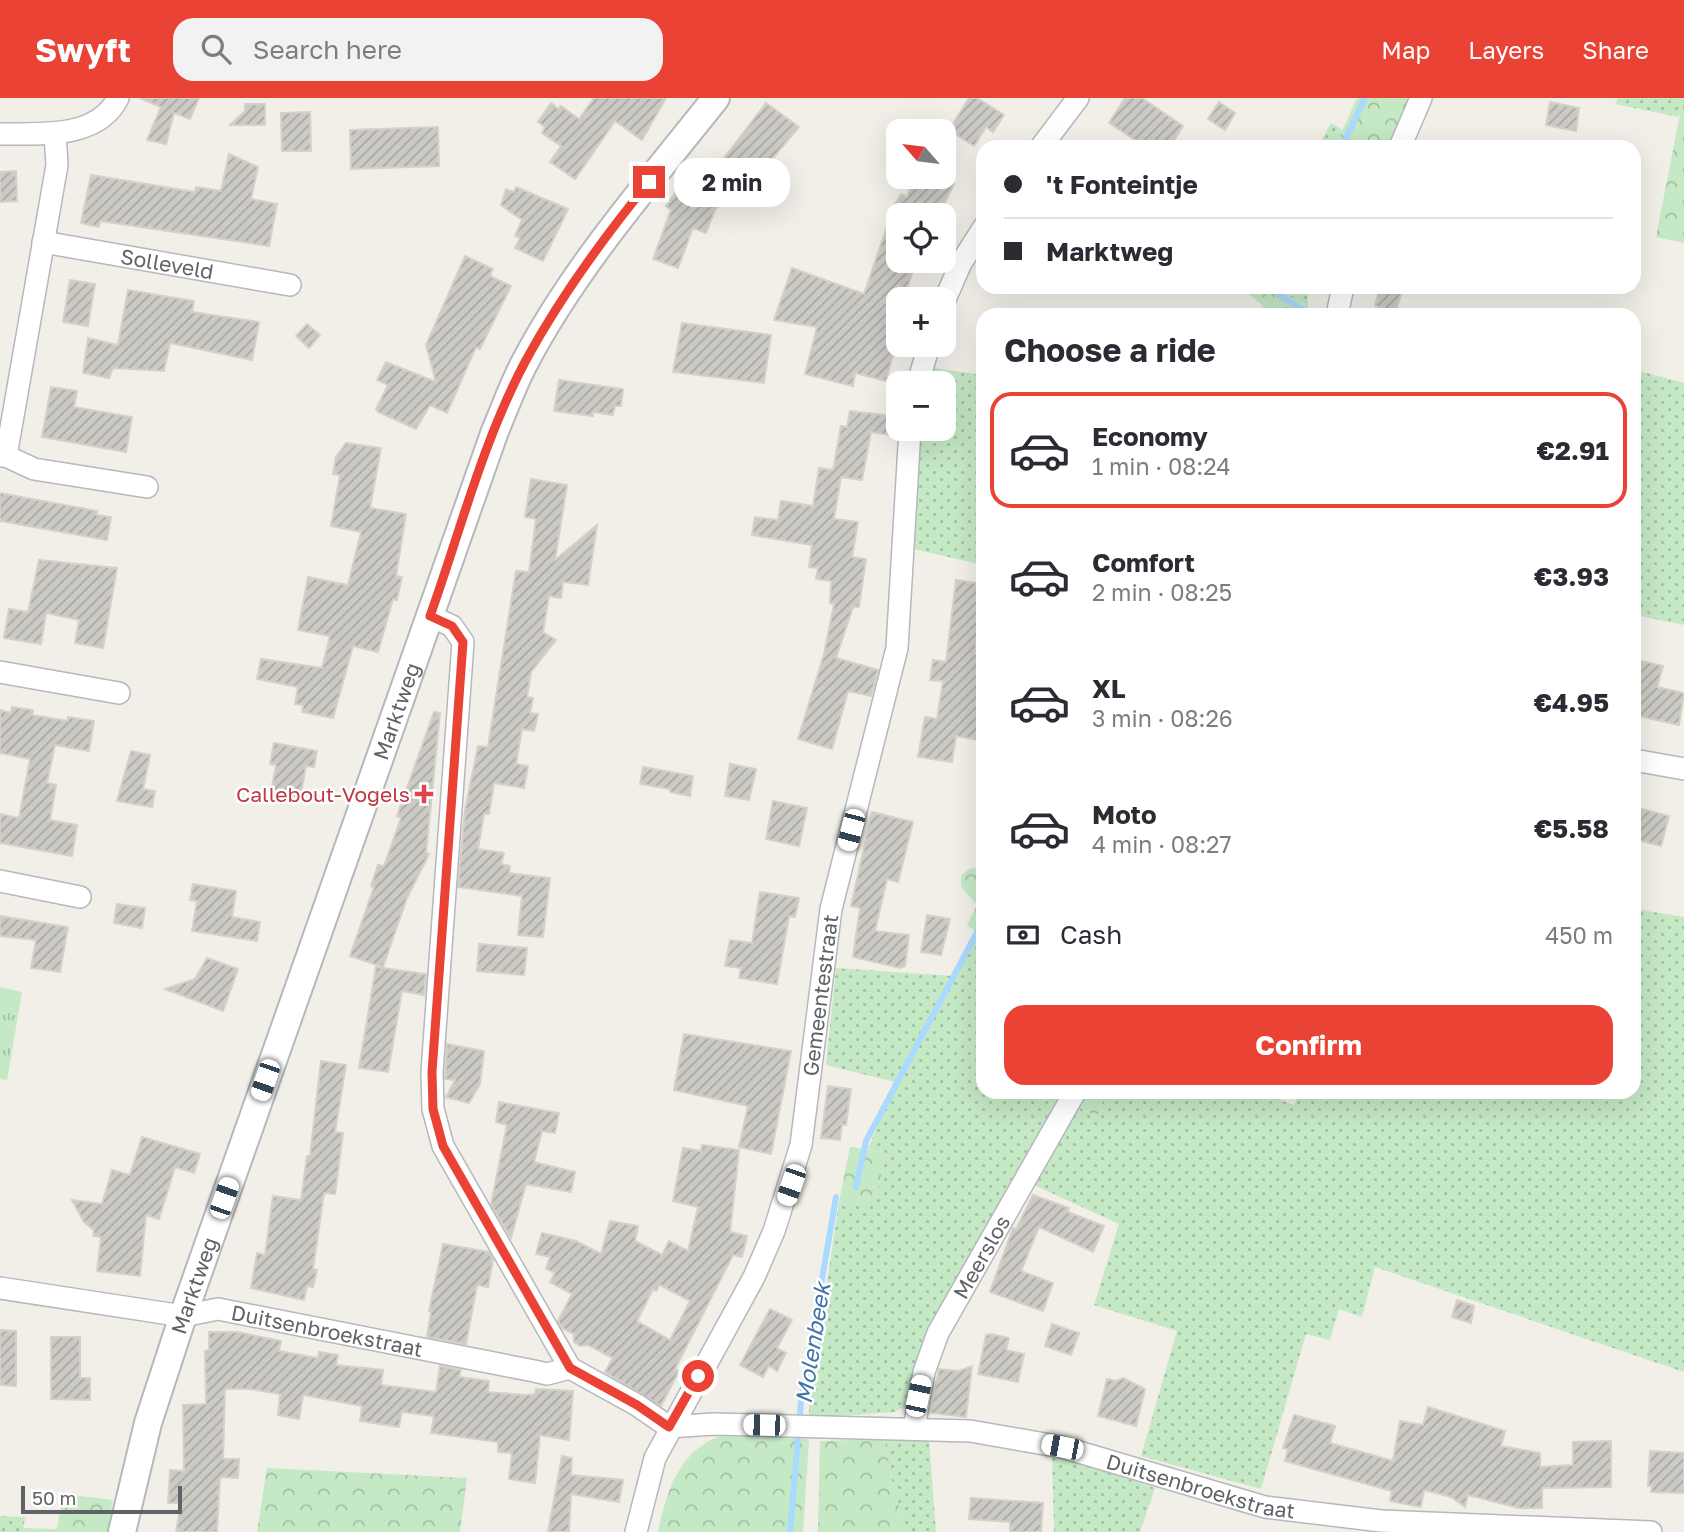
<!DOCTYPE html>
<html lang="en">
<head>
<meta charset="utf-8">
<style>
	body { margin:0; font-family:"Golos Text",sans-serif; background:#f2f2f3; color:#2b2b33; height:100vh; display:flex; flex-direction:column; font-size:26px; white-space:nowrap }
	* { box-sizing:border-box; margin:0 }
	p { font-size:23px; color:#7c7c81 }
	.icon { flex:none; width:38px; height:38px; fill:none; stroke:currentColor; stroke-width:2; stroke-linecap:round; stroke-linejoin:round }
	.map { position:relative; flex:1; overflow:hidden }
	.details { position:absolute; left:976px; top:210px; width:665px; height:791px; display:flex; flex-direction:column; background:#fff; border-radius:21px; box-shadow:0 7px 28px #0002 }
	.details>* { flex:none }
	.banner { position:absolute; left:976px; top:42px; width:665px; height:154px; border-radius:21px; box-shadow:0 7px 28px #0002; display:grid; align-content:center; height:154px; padding:0 28px; background:#fff }
	.needle { width:46px; rotate:298deg }
	.fabs { position:absolute; left:886px; top:21px; display:grid; gap:14px }
	.fabs a { display:grid; place-items:center; width:70px; height:70px; border-radius:14px; background:#fff; box-shadow:0 7px 28px #0002; font-size:35px }
	.scale { position:absolute; left:21px; bottom:18px; width:161px; box-sizing:border-box; padding-left:7px; border:4px solid #5f6368; border-top:0; font-size:19px; line-height:24px; white-space:nowrap; color:#5f6368; -webkit-text-stroke:5px #fff; paint-order:stroke }
	.end { position:absolute; width:32px; height:32px; margin:-16px; border:9px solid #ea4335; background:#fff; box-shadow:0 0 0 4px #fff }
	.from { border-radius:50% }
	.bubble { position:absolute; height:49px; border-radius:21px; background:#fff; box-shadow:0 7px 28px #0002; font-size:23px; font-weight:700; line-height:49px; text-align:center }
	.car { position:absolute; width:21px; height:42px; margin:-21px -10px; border-radius:9px; box-shadow:0 0 5px 2px #0007; background:linear-gradient(#fff 24%,#345 0 40%,#fff 0 76%,#345 0 86%,#fff 0) }
	.banner b { display:flex; align-items:center; gap:24px; height:66px; font-size:26px }
	.banner b+b { border-top:2px solid #e1e1e2 }
	.banner i { width:18px; height:18px; background:#2b2b33 }
	ul { padding:0; list-style:none }
	li { display:flex; align-items:center; gap:21px; height:116px; margin:0 14px 10px; padding:0 14px; border:4px solid transparent; border-radius:21px }
	li div { flex:1 }
	li b { display:block; font-size:26px }
	li em { font-style:normal; font-weight:700 }
	li.selected { border-color:#ea4335 }
	li>.icon { width:63px; height:63px; stroke-width:1.5 }
	h2 { padding:0 28px; font-size:32px; line-height:84px }
	.pay { display:flex; align-items:center; gap:18px; height:77px; padding:0 28px; font-size:26px }
	.pay p { margin-inline-start:auto }
	.action { display:flex; gap:14px; margin-top:auto; padding:14px 28px }
	.action a { flex:1; height:80px; border-radius:21px; background:#ea4335; color:#fff; font-size:28px; font-weight:700; line-height:80px; text-align:center }
	header { display:flex; align-items:center; gap:42px; box-sizing:border-box; height:98px; padding:0 35px; background:#ea4335; color:#fff }
	header strong { font-size:33px }
	nav { display:flex; gap:38px; margin-inline-start:auto; font-size:24px }
	.search { width:490px; height:63px; background:#f2f2f3; display:flex; align-items:center; gap:18px; box-sizing:border-box; padding:0 24px; border-radius:21px; color:#7c7c81; font-size:26px }
	.map>svg:first-child { display:block }
</style>
</head>
<body>
<header>
<strong>Swyft</strong>
<div class="search"><svg class="icon" aria-label="search" viewBox="0 0 24 24"><circle cx="10" cy="10" r="6"/><path d="M15 15l6 6"/></svg>Search here</div>
<nav><a>Map</a><a>Layers</a><a>Share</a></nav>
</header>
<div class="map">
<svg width="1684" height="1434" viewBox="0 0 1684 1434">
	<defs>
		<pattern id="grass-dots" width="8" height="8" patternUnits="userSpaceOnUse" patternTransform="scale(1.75)"><rect width="8" height="8" fill="#c5e8c5"/><path d="M2 2h.1M6 6h.1" fill="none" stroke="#a3c0a4" stroke-width="1.8" stroke-linecap="round"/></pattern>
		<pattern id="forest-crowns" width="20" height="18" patternUnits="userSpaceOnUse" patternTransform="scale(1.75)"><rect width="20" height="18" fill="#c5e8c5"/><path d="M2 6a3 3 0 1 1 6 0M12 15a3 3 0 1 1 6 0" fill="none" stroke="#a3c0a4"/></pattern>
		<pattern id="park-tufts" width="24" height="20" patternUnits="userSpaceOnUse" patternTransform="scale(1.75)"><rect width="24" height="20" fill="#c5e8c5"/><path d="M3 7l-1-3M5 7V3M7 7l1-3M15 17l-1-3M17 17v-4M19 17l1-3" fill="none" stroke="#a3c0a4"/></pattern>
		<pattern id="building-hatch" width="6" height="6" patternUnits="userSpaceOnUse" patternTransform="scale(1.75)"><rect width="6" height="6" fill="#cccac5"/><path d="M-1 1l2-2M0 6l6-6M5 7l2-2" fill="none" stroke="#a9a8a4"/></pattern>
	</defs>
	<rect width="100%" height="100%" fill="#f1efe8"/>
	<!-- grass -->
	<g fill="url(#grass-dots)">
		<polygon points="1618,0 1684,0 1684,1 1679,19 1615,6"/>
		<polygon points="1331,25 1342,32 1335,49 1318,49"/>
		<polygon points="1276,189 1307,189 1308,210"/>
		<polygon points="934,270 983,277 983,467 914,451 922,331 943,331 943,285 931,285"/>
		<polygon points="1635,272 1684,285 1684,527 1635,517"/>
		<polygon points="1635,811 1684,819 1684,1274 1375,1169 1362,1219 1339,1211 1330,1242 1306,1236 1261,1391 1141,1358 1177,1233 1094,1207 1119,1126 1030,1085 1074,1007 1097,1018 1106,994 1210,994 1226,1000 1227,994 1260,994 1294,1007 1299,994 1634,994"/>
		<polygon points="983,823 984,994 1061,994 932,1226 905,1308 895,1314 809,1320 809,1305 839,1104 876,1107 885,1054 868,1051 895,984 826,967 836,870 953,878"/>
		<polygon points="884,1341 929,1341 936,1434 908,1434 895,1397"/>
		<polygon points="1052,1356 1155,1390 1140,1434 1054,1434"/>
		<polygon points="0,1418 25,1419 23,1434 0,1434"/>
	</g>
	<!-- forest -->
	<g fill="url(#forest-crowns)">
		<polygon points="1357,0 1414,0 1396,49 1335,49"/>
		<polygon points="1683,1 1684,1 1684,145 1656,139"/>
		<polygon points="1240,189 1276,189 1318,217 1261,217 1263,208"/>
		<polygon points="971,770 983,771 983,823 977,834 967,827 977,807 961,789 961,777"/>
		<polygon points="1081,994 1106,994 1097,1018 1074,1007"/>
		<polygon points="850,1049 885,1054 876,1108 839,1104"/>
		<path d="M721 1338 809 1341 803 1434H658C666 1394 679 1352 721 1338Z"/>
		<polygon points="884,1341 895,1397 908,1434 818,1434 820,1343"/>
		<polygon points="267,1370 467,1380 460,1434 257,1434"/>
		<polygon points="63,1396 113,1402 107,1434 23,1434 23,1430 57,1431"/>
	</g>
	<!-- park -->
	<polygon fill="url(#park-tufts)" points="0,889 22,894 7,982 0,981"/>
	<g fill="none" stroke-linecap="round" stroke-linejoin="round">
		<!-- stream -->
		<g stroke="#aadaff" stroke-width="6">
			<polyline points="1342,49 1365,0"/>
			<polyline points="1271,189 1279,197 1312,217"/>
			<polyline points="856,1089 866,1043 984,821"/>
			<polyline points="790,1434 801,1304 836,1099"/>
		</g>
	</g>
	<!-- building -->
	<g fill="url(#building-hatch)" stroke="#d6d1c6" stroke-width="2" fill-rule="evenodd">
		<polygon points="140,0 199,0 190,21 174,15 166,46 147,42 161,9"/>
		<polygon points="594,0 666,0 642,42 615,23 575,81 550,64 561,48 542,35 545,29 538,24 551,5 558,11 561,8 579,21"/>
		<polygon points="969,0 977,0 1004,17 993,34 986,29 974,48 949,32"/>
		<polygon points="1125,0 1142,0 1183,28 1170,49 1146,49 1109,25"/>
		<polygon points="1219,4 1235,15 1225,32 1208,21"/>
		<polygon points="1550,4 1579,10 1576,33 1546,27"/>
		<polygon points="766,5 799,29 761,74 752,67 715,112 706,135 693,130 678,170 653,161 671,112 666,108 676,94 685,101 710,67 715,72"/>
		<polygon points="245,6 265,6 265,27 230,27 245,13"/>
		<polygon points="310,14 311,53 282,53 281,15"/>
		<polygon points="438,29 439,68 351,71 350,32"/>
		<polygon points="229,56 258,69 251,101 277,106 269,148 100,123 99,129 81,125 91,77 195,94 196,89 221,93"/>
		<polygon points="16,73 17,103 0,104 0,74"/>
		<polygon points="914,79 937,79 954,86 940,114 948,117 898,117 898,163 916,163 907,191 898,188 898,237 886,283 855,275 853,288 805,276 817,229 774,222 792,170 864,196 895,106 901,96 907,99"/>
		<polygon points="516,89 568,111 543,163 515,150 520,140 515,138 522,122 501,107 506,91 514,94"/>
		<polygon points="465,158 493,171 490,178 511,188 480,251 476,249 447,315 430,307 416,331 378,314 376,311 388,287 377,282 386,264 436,284 426,247"/>
		<polygon points="70,182 95,186 88,228 63,224"/>
		<polygon points="1380,189 1403,189 1396,213 1375,208"/>
		<polygon points="128,192 194,203 192,214 259,224 252,262 170,245 164,273 113,270 109,280 83,275 88,240 118,247"/>
		<polygon points="682,225 771,237 764,285 673,274"/>
		<polygon points="307,226 320,237 309,250 296,238"/>
		<polygon points="559,282 623,291 621,308 615,308 613,317 593,314 593,318 554,313"/>
		<polygon points="51,289 77,293 74,309 132,319 126,354 42,339"/>
		<polygon points="850,313 893,318 890,337 871,334 862,382 841,379 834,421 858,424 852,459 866,461 859,509 853,509 836,560 878,572 871,598 848,593 832,651 798,641 824,556 834,506 830,505 831,483 816,481 818,470 809,469 812,447 752,437 755,419 778,422 781,403 813,408 819,370 833,372 841,328 847,329"/>
		<polygon points="346,345 381,350 370,410 406,416 396,478 402,479 397,502 393,501 378,554 353,548 333,620 302,614 303,607 295,606 298,589 257,581 261,561 322,570 330,538 298,532 308,479 348,487 361,434 331,428 340,377 333,376 336,359"/>
		<polygon points="531,381 567,387 555,462 597,427 588,487 563,484 561,500 549,498 543,534 556,542 531,574 527,599 533,600 530,615 538,616 534,633 522,631 516,666 528,668 524,690 494,685 489,716 484,716 478,751 504,755 501,766 510,768 509,775 550,780 543,839 518,837 522,798 458,789 465,712 478,648 488,649 516,473 529,474 536,421 525,419"/>
		<polygon points="0,395 97,413 97,417 111,419 107,442 0,423"/>
		<polygon points="39,462 117,470 103,550 75,545 79,522 46,515 41,546 4,540 9,511 28,514"/>
		<polygon points="956,482 984,486 975,556 984,557 984,593 979,621 984,622 984,643 956,638 952,664 918,659 925,619 937,621 943,583 930,582 933,562 946,564"/>
		<polygon points="1641,563 1663,568 1657,589 1684,595 1679,627 1634,617 1639,594 1635,594 1635,587"/>
		<polygon points="12,609 33,612 32,617 68,623 68,619 94,623 89,653 55,647 47,685 56,687 50,722 77,727 72,758 0,745 0,716 19,720 30,661 0,655 0,612 11,615"/>
		<polygon points="434,614 440,615 426,755 429,756 407,800 383,869 350,858 374,789 371,788 378,767 384,768 401,720 397,718"/>
		<polygon points="274,645 317,653 314,669 306,668 300,701 270,699 276,667 270,666"/>
		<polygon points="131,653 150,657 143,691 155,693 152,709 117,703"/>
		<polygon points="730,666 756,671 749,702 725,698"/>
		<polygon points="643,669 693,678 690,698 670,694 670,691 640,686"/>
		<polygon points="773,703 807,710 799,748 766,741"/>
		<polygon points="1634,709 1669,718 1661,748 1634,741"/>
		<polygon points="872,714 913,724 898,784 887,781 875,833 909,837 905,868 900,870 853,859 860,810 851,808"/>
		<polygon points="193,786 236,793 232,819 260,824 257,843 192,833 197,803 190,802"/>
		<polygon points="760,794 799,800 795,819 789,818 777,886 739,880 741,870 725,868 730,842 752,845"/>
		<polygon points="117,806 145,810 142,830 114,825"/>
		<polygon points="927,817 950,821 941,857 921,854"/>
		<polygon points="0,818 68,829 60,874 31,870 36,842 0,838"/>
		<polygon points="479,846 527,850 524,877 477,873"/>
		<polygon points="207,860 238,871 223,913 165,891 195,881"/>
		<polygon points="376,869 426,876 424,897 402,893 388,974 359,970"/>
		<polygon points="684,936 791,953 771,1056 739,1049 748,1008 674,992"/>
		<polygon points="447,946 484,953 480,986 469,1005 446,999 455,982 445,981"/>
		<polygon points="321,963 346,967 335,1034 343,1035 335,1096 324,1095 313,1171 317,1172 313,1189 307,1188 304,1202 251,1190 257,1155 265,1157 273,1098 301,1102 307,1058 310,1058"/>
		<polygon points="828,988 851,991 846,1027 842,1026 840,1042 821,1040"/>
		<polygon points="499,1004 559,1015 555,1035 542,1033 534,1064 575,1074 571,1094 526,1086 511,1140 491,1106 507,1027 496,1024"/>
		<polygon points="142,1039 200,1056 194,1075 175,1069 159,1121 146,1117 140,1178 97,1173 101,1139 93,1138 94,1132 84,1124 72,1102 102,1106 112,1072 130,1077"/>
		<path d="M702 1047 739 1052 730 1134 747 1138 742 1159 733 1157 675 1271 679 1273 661 1308 605 1274 613 1260 588 1247 580 1248 574 1244V1236L562 1230 558 1223 572 1196 550 1184 555 1175 546 1171 550 1159 536 1156 542 1135 576 1143 601 1156 610 1123 638 1128 635 1143 662 1157 669 1143 688 1153 698 1109 673 1103 683 1050 701 1053ZM660 1187 690 1203 670 1242 637 1223 653 1191 656 1193Z"/>
		<polygon points="1033,1097 1069,1110 1068,1114 1104,1128 1093,1154 1039,1129 1021,1173 1053,1185 1043,1213 990,1194 1013,1130 1016,1131"/>
		<polygon points="443,1146 489,1154 493,1162 488,1189 477,1187 466,1246 427,1239 431,1214 429,1213"/>
		<polygon points="1457,1202 1474,1208 1471,1225 1452,1219"/>
		<polygon points="770,1211 792,1222 777,1250 786,1255 777,1273 769,1268 763,1279 740,1267"/>
		<polygon points="1052,1226 1079,1235 1071,1257 1045,1248"/>
		<polygon points="0,1232 16,1233 16,1288 0,1287"/>
		<polygon points="209,1234 237,1234 281,1243 279,1253 318,1260 319,1254 338,1257 336,1267 383,1272 381,1287 436,1294 440,1268 461,1272 459,1279 489,1283 488,1294 525,1297 535,1296 536,1291 573,1293 569,1342 540,1337 535,1385 509,1381 512,1355 498,1354 498,1344 431,1335 434,1318 402,1314 399,1329 360,1323 362,1308 303,1297 299,1321 278,1317 280,1296 250,1291 225,1291 223,1361 239,1361 238,1380 220,1379 217,1434 176,1434 181,1405 168,1405 170,1372 184,1373 183,1307 206,1306 205,1253 209,1252"/>
		<polygon points="991,1236 1009,1240 1006,1252 1024,1256 1018,1284 978,1276 986,1237"/>
		<polygon points="51,1239 80,1239 80,1280 90,1280 90,1302 51,1301"/>
		<polygon points="972,1268 966,1319 930,1315 939,1271 959,1273"/>
		<polygon points="1123,1280 1145,1291 1136,1328 1098,1318 1107,1281 1116,1283"/>
		<polygon points="1428,1309 1505,1333 1501,1348 1540,1355 1540,1369 1573,1367 1573,1344 1611,1343 1611,1389 1542,1390 1542,1410 1519,1410 1468,1397 1465,1409 1451,1399 1424,1392 1421,1409 1390,1403 1392,1393 1285,1363 1288,1351 1283,1350 1294,1317 1335,1328 1330,1345 1393,1363 1400,1323 1423,1327"/>
		<polygon points="1650,1353 1684,1355 1684,1395 1651,1394 1652,1388 1648,1388"/>
		<polygon points="562,1358 572,1360 571,1377 623,1382 619,1404 571,1396 569,1434 548,1434"/>
		<polygon points="971,1400 1043,1405 1041,1434 1010,1434 1010,1424 969,1421"/>
	</g>
	<g fill="none" stroke-linecap="round" stroke-linejoin="round">
		<defs>
			<g id="minor">
				<path d="M0 36C39 35 97 42 118 0"/>
				<polyline points="1041,49 1078,0"/>
				<polyline points="1400,49 1421,0"/>
				<path id="s1" d="M43 144 290 187"/>
				<polyline points="943,206 961,165 984,129"/>
				<polyline points="1337,217 1343,189"/>
				<polyline points="918,285 929,247"/>
				<polyline points="0,358 6,358 57,67 55,35"/>
				<polyline points="6,358 34,371 147,389"/>
				<polyline points="430,518 452,528 463,544 432,974 433,1011 443,1048 570,1270 637,1307 669,1329"/>
				<polyline points="0,574 119,595"/>
				<polyline points="1634,662 1684,671"/>
				<polyline points="0,783 80,799"/>
				<path id="s2" d="M0 1190 183 1218 218 1211 534 1273 547 1276 570 1270"/>
				<path id="s3" d="M669 1329 714 1326 970 1333 1062 1349 1265 1409 1381 1423 1651 1434"/>
				<path id="s4" d="M914 1331 924 1274 938 1235 1075 994"/>
				<path id="s5" d="M636 1434 655 1360 754 1179 774 1133 801 1047 831 811 897 550 910 331"/>
			</g>
			<g id="tertiary">
				<path id="s6" d="M122 1434 148 1325 183 1218 495 333C505 310 513 286 525 264 574 170 650 83 716 0"/>
			</g>
		</defs>
		<!-- minor casing -->
		<use href="#minor" stroke="#b5b8bc" stroke-width="24"/>
		<!-- tertiary casing -->
		<use href="#tertiary" stroke="#b5b8bc" stroke-width="30"/>
		<!-- minor -->
		<use href="#minor" stroke="#fff" stroke-width="21"/>
		<!-- tertiary -->
		<use href="#tertiary" stroke="#fff" stroke-width="26"/>
	</g>
	<g fill="none" stroke-linecap="round" stroke-linejoin="round">
		<!-- route -->
		<path stroke="#ea4335" stroke-width="9" d="M649 84C604 139 559 201 525 264 483 343 460 434 430 518L452 528 463 544 432 974 433 1011 443 1048 570 1270 637 1307 669 1329 698 1278"/>
	</g>
	<!-- markers -->
	<path fill="#e0444e" stroke="#fff" stroke-width="2.5" d="M420.5 685.5h7v7h7v7h-7v7h-7v-7h-7v-7h7z"/>
	<g text-anchor="middle" dominant-baseline="central" stroke-width="5" stroke-linejoin="round" paint-order="stroke">
		<!-- street labels -->
		<g font-size="21" fill="#5f6368" stroke="#fff">
			<text stroke="none"><textPath href="#s1" startOffset="126">Solleveld</textPath></text>
			<text stroke="none"><textPath href="#s6" startOffset="866">Marktweg</textPath></text>
			<text stroke="none"><textPath href="#s5" startOffset="574">Gemeentestraat</textPath></text>
			<text stroke="none"><textPath href="#s4" startOffset="187">Meerslos</textPath></text>
			<text stroke="none"><textPath href="#s6" startOffset="257">Marktweg</textPath></text>
			<text stroke="none"><textPath href="#s2" startOffset="332">Duitsenbroekstraat</textPath></text>
			<text stroke="none"><textPath href="#s3" startOffset="539">Duitsenbroekstraat</textPath></text>
		</g>
		<!-- health labels -->
		<g font-size="21" fill="#be3a42" stroke="#fff" text-anchor="end">
			<text x="410" y="696">Callebout-Vogels</text>
		</g>
		<!-- water labels -->
		<g font-size="23" font-style="italic" fill="#4174aa" stroke="#fff">
			<text transform="translate(812 1245) rotate(-81)">Molenbeek</text>
		</g>
	</g>
</svg>
<div class="fabs">
<a><svg class="needle" viewBox="-14 -14 28 28"><path d="M0-13l5 13h-10z" fill="#e53935"/><path d="M0 13l5-13h-10z" fill="#7c7c81"/></svg></a>
<a><svg class="icon" aria-label="locate" viewBox="0 0 24 24"><circle cx="12" cy="12" r="6"/><path d="M12 2v4M12 18v4M2 12h4M18 12h4"/></svg></a>
<a>+</a>
<a>−</a>
</div>
<div class="scale">50 m</div>
<i class="end from" style="left:698px;top:1278px"></i>
<i class="end" style="left:649px;top:84px"></i>
<div class="bubble" style="left:674px;top:60px;width:116px">2 min</div>
<i class="car" style="left:851px;top:732px;rotate:195deg"></i>
<i class="car" style="left:265px;top:982px;rotate:199deg"></i>
<i class="car" style="left:791px;top:1087px;rotate:199deg"></i>
<i class="car" style="left:224px;top:1100px;rotate:19deg"></i>
<i class="car" style="left:918px;top:1298px;rotate:12deg"></i>
<i class="car" style="left:764px;top:1327px;rotate:271deg"></i>
<i class="car" style="left:1062px;top:1349px;rotate:281deg"></i>
<div class="banner">
<b><i class="from"></i>'t Fonteintje</b>
<b><i></i>Marktweg</b>
</div>
<section class="details">
<h2>Choose a ride</h2>
<ul>
<li class="selected"><svg class="icon" aria-label="car" viewBox="0 0 24 24"><path d="M5 17H2v-5l4-1 3-4h7l3 4 3 1v5h-3M9 17h6M6 11h13"/><circle cx="7" cy="17" r="2"/><circle cx="17" cy="17" r="2"/></svg><div><b>Economy</b><p>1 min · 08:24</p></div><em>€2.91</em></li>
<li><svg class="icon" aria-label="car" viewBox="0 0 24 24"><path d="M5 17H2v-5l4-1 3-4h7l3 4 3 1v5h-3M9 17h6M6 11h13"/><circle cx="7" cy="17" r="2"/><circle cx="17" cy="17" r="2"/></svg><div><b>Comfort</b><p>2 min · 08:25</p></div><em>€3.93</em></li>
<li><svg class="icon" aria-label="car" viewBox="0 0 24 24"><path d="M5 17H2v-5l4-1 3-4h7l3 4 3 1v5h-3M9 17h6M6 11h13"/><circle cx="7" cy="17" r="2"/><circle cx="17" cy="17" r="2"/></svg><div><b>XL</b><p>3 min · 08:26</p></div><em>€4.95</em></li>
<li><svg class="icon" aria-label="car" viewBox="0 0 24 24"><path d="M5 17H2v-5l4-1 3-4h7l3 4 3 1v5h-3M9 17h6M6 11h13"/><circle cx="7" cy="17" r="2"/><circle cx="17" cy="17" r="2"/></svg><div><b>Moto</b><p>4 min · 08:27</p></div><em>€5.58</em></li>
</ul>
<div class="pay"><svg class="icon" aria-label="cash" viewBox="0 0 24 24"><path d="M3 7h18v10H3z"/><circle cx="12" cy="12" r="2"/></svg>Cash<p>450 m</p></div>
<div class="action"><a>Confirm</a></div>
</section>
</div>
</body>
</html>
